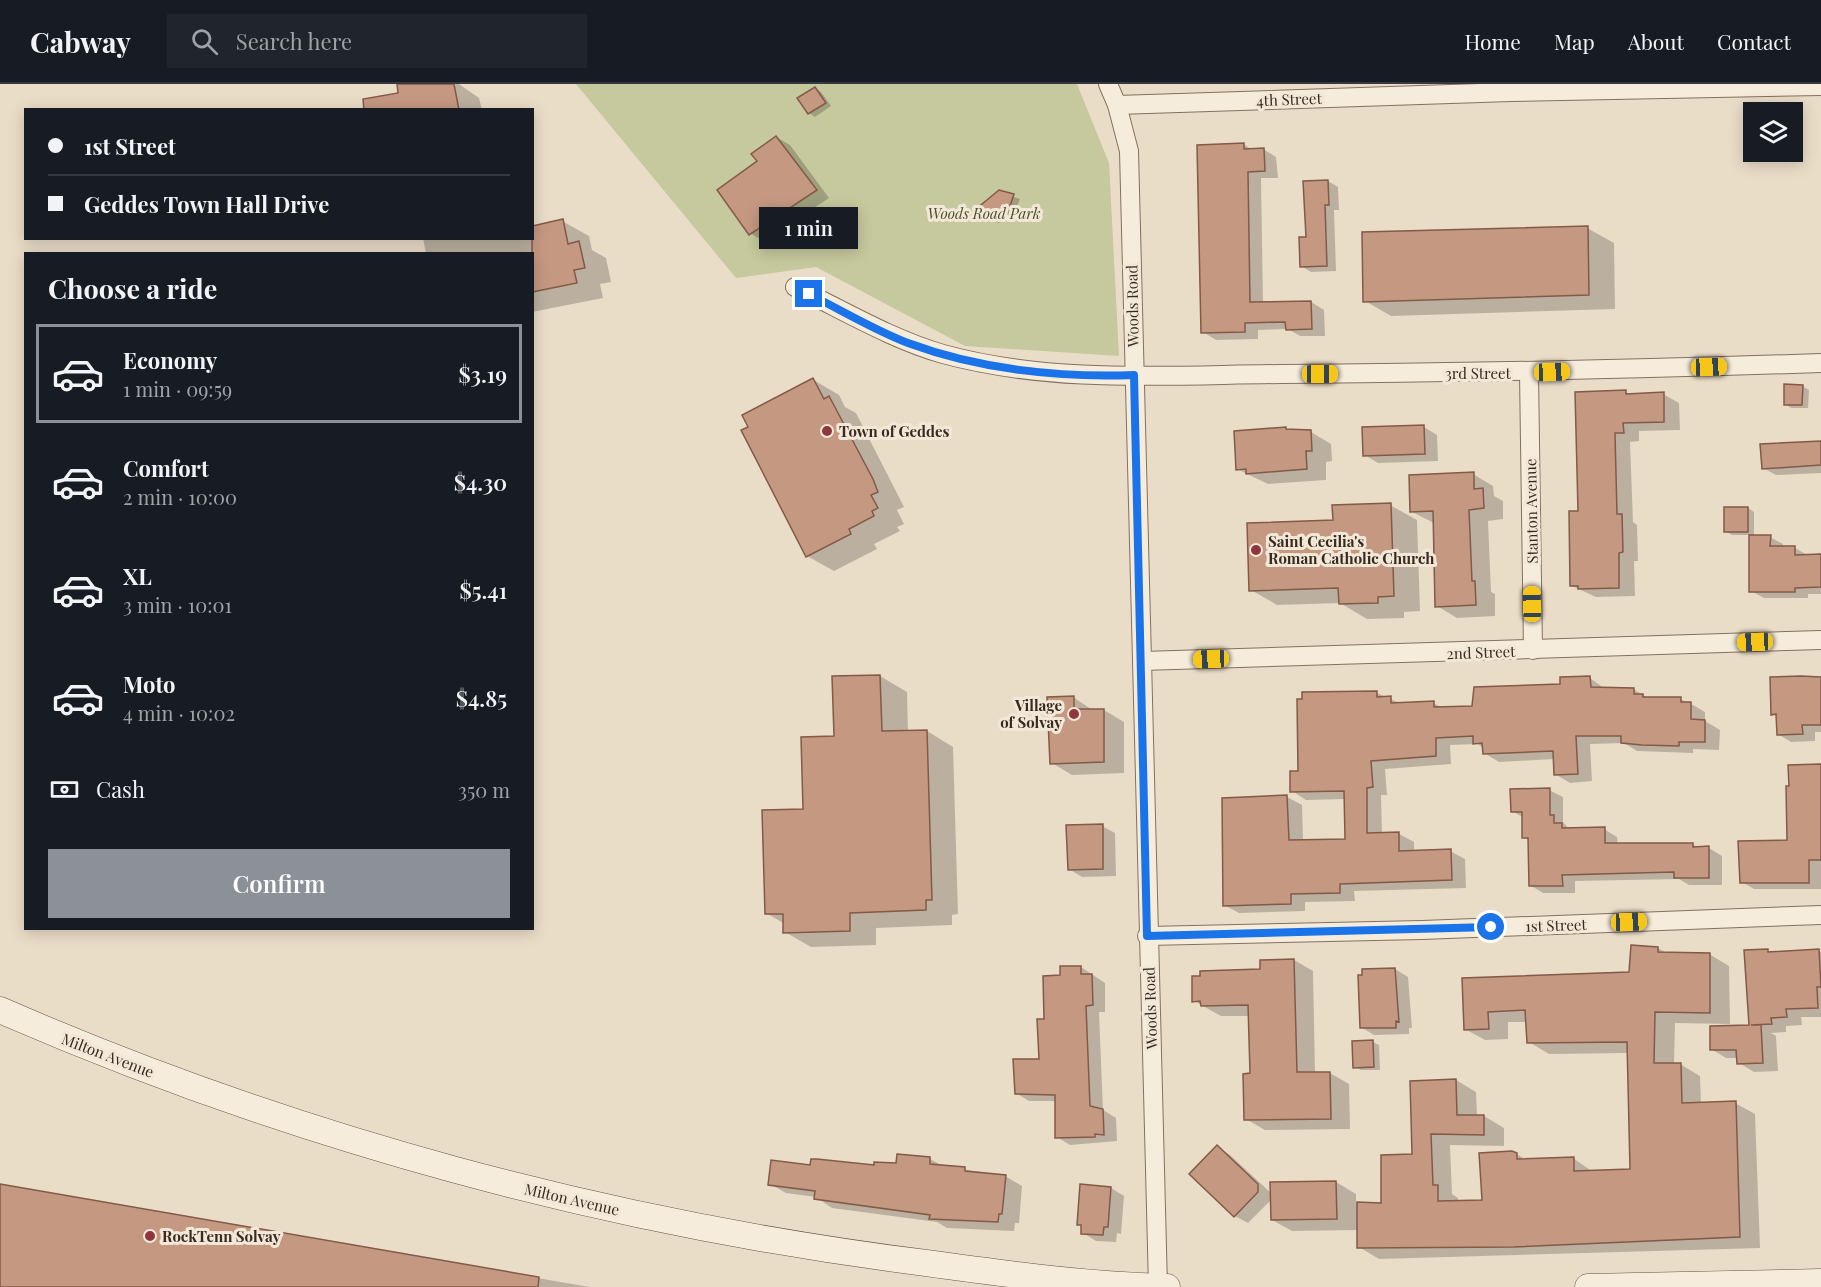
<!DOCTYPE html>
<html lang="en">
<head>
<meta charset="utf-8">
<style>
	body { margin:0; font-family:"Playfair Display",serif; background:#20242c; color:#f1f3f6; height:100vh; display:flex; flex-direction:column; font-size:22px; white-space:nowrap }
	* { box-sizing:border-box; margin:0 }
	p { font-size:20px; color:#9ea1a6 }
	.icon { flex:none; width:33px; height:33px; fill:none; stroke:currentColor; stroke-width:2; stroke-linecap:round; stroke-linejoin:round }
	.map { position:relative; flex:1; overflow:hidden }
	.side { position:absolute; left:24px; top:168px; width:510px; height:678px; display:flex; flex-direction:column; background:#171b24; border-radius:0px; box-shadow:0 3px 15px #0003 }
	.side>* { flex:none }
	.top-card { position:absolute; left:24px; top:24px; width:510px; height:132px; border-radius:0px; box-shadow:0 3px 15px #0003; display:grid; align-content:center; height:132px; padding:0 24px; background:#171b24 }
	.controls { position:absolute; left:1743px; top:18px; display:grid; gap:12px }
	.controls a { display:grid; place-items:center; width:60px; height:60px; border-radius:0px; background:#171b24; box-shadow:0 3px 15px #0003; font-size:30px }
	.end { position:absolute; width:27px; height:27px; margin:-14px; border:8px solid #1a73e8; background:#fff; box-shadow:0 0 0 3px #fff }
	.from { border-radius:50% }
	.bubble { position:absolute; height:42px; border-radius:0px; background:#171b24; box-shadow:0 3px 15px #0003; font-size:20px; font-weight:600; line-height:42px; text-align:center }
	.car { position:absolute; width:18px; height:36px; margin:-18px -9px; border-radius:8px; box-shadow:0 0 4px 2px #0007; background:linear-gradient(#f5c518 24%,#345 0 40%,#f5c518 0 76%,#345 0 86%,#f5c518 0) }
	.top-card b { display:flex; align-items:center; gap:21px; height:57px; font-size:22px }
	.top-card b+b { border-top:2px solid #363941 }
	.top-card i { width:15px; height:15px; background:#f1f3f6 }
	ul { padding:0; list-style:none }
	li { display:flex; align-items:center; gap:18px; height:99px; margin:0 12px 9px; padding:0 12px; border:3px solid transparent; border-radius:0px }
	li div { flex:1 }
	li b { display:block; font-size:22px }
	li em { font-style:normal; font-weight:600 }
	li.active { border-color:#8c9099 }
	li>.icon { width:54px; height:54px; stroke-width:1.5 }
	h2 { padding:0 24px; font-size:27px; line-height:72px }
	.pay { display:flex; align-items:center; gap:15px; height:66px; padding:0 24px; font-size:22px }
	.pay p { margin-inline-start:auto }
	.button { display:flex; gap:12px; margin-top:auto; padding:12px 24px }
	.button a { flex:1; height:69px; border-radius:0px; background:#8c9099; color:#fff; font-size:24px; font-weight:600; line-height:69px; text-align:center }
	header { display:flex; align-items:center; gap:36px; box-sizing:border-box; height:84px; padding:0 30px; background:#171b24; border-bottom:2px solid #363941 }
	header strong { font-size:28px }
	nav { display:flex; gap:33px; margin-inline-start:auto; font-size:21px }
	.search { width:420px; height:54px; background:#20242c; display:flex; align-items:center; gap:15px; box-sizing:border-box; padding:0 21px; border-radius:0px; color:#9ea1a6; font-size:22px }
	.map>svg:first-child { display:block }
</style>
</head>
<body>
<header>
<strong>Cabway</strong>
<div class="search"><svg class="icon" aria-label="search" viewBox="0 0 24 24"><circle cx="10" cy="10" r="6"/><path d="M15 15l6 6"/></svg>Search here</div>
<nav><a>Home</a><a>Map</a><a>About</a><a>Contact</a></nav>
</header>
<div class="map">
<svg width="1821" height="1203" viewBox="0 0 1821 1203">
	<rect width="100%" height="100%" fill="#eaddc8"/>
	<!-- green -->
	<polygon fill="#c6c89d" points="576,0 1077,0 1109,79 1119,272 965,262 816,183 736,194"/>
	<!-- shadow -->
	<g fill="#0003">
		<polygon points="398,0 459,0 479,14 482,26 396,26 400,10"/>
		<polygon points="815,4 821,8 831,22 815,33 809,29"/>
		<polygon points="776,53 790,61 829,114 763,157 750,149 759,78"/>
		<polygon points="1243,60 1253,66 1263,65 1276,73 1278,94 1261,94 1263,219 1311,218 1324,226 1325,252 1300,252 1288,245 1258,246 1258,255 1216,256 1203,248"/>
		<polygon points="1328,97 1338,103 1339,126 1334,126 1336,187 1311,188 1301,182 1308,154"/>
		<polygon points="1000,108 1020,115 1016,125 999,139 985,134"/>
		<polygon points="562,137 589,152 592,166 606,174 611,198 600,200 603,214 532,228 532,170 426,170 423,154 532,154"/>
		<polygon points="1587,144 1614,159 1615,225 1391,232 1365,217"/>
		<polygon points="812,295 839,311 845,323 856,329 904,423 897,426 904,440 897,443 900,447 874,460 877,465 834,487 807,472"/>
		<polygon points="1802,302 1809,306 1808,324 1791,324 1785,320"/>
		<polygon points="1576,309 1663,310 1679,319 1680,346 1639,347 1639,357 1630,358 1633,438 1637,441 1638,477 1634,477 1635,512 1596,513 1572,502 1579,428"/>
		<polygon points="1424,343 1437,351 1438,377 1378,379 1365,371"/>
		<polygon points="1286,344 1291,347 1311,348 1331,360 1332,377 1326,378 1326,396 1268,400 1237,385"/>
		<polygon points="1821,358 1821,389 1776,391 1763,384"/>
		<polygon points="1473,390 1493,402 1494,412 1503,417 1503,435 1488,437 1491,508 1495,510 1495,532 1457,534 1437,522 1434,439 1412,428"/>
		<polygon points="1390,421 1417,436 1420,527 1404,528 1404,534 1367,535 1340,519 1277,521 1251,506 1334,437"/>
		<polygon points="1748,424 1754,428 1754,452 1770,453 1783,460 1783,464 1795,464 1809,472 1821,472 1821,510 1808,510 1808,514 1764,514 1751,507 1751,451 1732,451 1725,447"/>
		<polygon points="880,592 907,608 908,648 927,647 953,663 958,830 952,831 952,841 876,844 876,861 811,863 785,848 785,840 766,829 804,726 836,653"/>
		<polygon points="1590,594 1605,605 1633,605 1648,614 1680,615 1691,620 1705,628 1705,637 1720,646 1719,666 1693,665 1693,669 1637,667 1624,659 1590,660 1592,697 1570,699 1555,690 1554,675 1499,678 1484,669 1484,664 1477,660 1450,661 1451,680 1385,685 1387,711 1381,711 1382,750 1399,750 1414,758 1414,768 1450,767 1465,775 1466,804 1354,807 1355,817 1305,818 1305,827 1239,829 1224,821 1287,713 1302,721 1303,757 1346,756 1346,715 1306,716 1292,707 1299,688 1377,609 1402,620 1433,619 1443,624 1473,623"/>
		<polygon points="1821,594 1821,648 1815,648 1815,657 1791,658 1778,650 1778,633 1772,630"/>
		<polygon points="1073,613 1094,627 1104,626 1124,638 1124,689 1072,691 1052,679"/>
		<polygon points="1821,681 1821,805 1754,805 1742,798 1788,758"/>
		<polygon points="1549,706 1563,713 1563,738 1570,746 1604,745 1617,753 1618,761 1692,760 1699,764 1709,764 1722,772 1722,801 1689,801 1679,795 1575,797 1575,809 1543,809 1530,801 1530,757 1524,753 1524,734 1512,727"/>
		<polygon points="1102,742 1115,749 1116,792 1082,793 1069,785"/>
		<polygon points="1658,864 1668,870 1709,870 1729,882 1730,940 1675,939 1674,980 1680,980 1700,992 1701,1020 1735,1019 1755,1030 1760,1164 1379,1175 1359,1163 1359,1146 1292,1147 1272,1136 1272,1115 1248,1139 1235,1132 1191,1090 1217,1063 1230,1071 1272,1110 1272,1099 1336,1098 1356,1110 1356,1120 1383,1120 1414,1072 1456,996 1476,1008 1477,1032 1484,1032 1504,1044 1504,1062 1450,1061 1452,1110 1458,1114 1458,1118 1483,1118 1516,1070 1527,1076 1573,1074 1593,1088 1632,1086 1629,969 1549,970 1529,958 1527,938 1508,938 1508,955 1485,956 1465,945 1464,895 1630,889"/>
		<polygon points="1818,866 1821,868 1821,933 1801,933 1802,941 1786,942 1786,948 1771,949 1776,952 1778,987 1754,988 1739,979 1738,974 1726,974 1711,965 1750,943 1746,868"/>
		<polygon points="1294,876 1313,887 1315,990 1330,989 1349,1000 1350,1045 1265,1046 1246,1035 1251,991 1250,932 1221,932 1194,917 1262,886"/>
		<polygon points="1081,883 1105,899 1105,928 1099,928 1103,1026 1116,1034 1117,1057 1070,1061 1057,1053 1056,1017 1029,1017 1016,1009 1040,976 1045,936 1061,892"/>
		<polygon points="1395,885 1408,893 1412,944 1409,944 1409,950 1374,951 1361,943"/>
		<polygon points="1373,958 1379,961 1380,986 1361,986 1355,983"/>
		<polygon points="930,1075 943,1082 1005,1092 1022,1102 1019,1139 1015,1139 1014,1147 947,1144 937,1138 832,1124 816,1113 786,1109 770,1100 811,1083 876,1083"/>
		<polygon points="0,1102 590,1203 0,1203"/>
		<polygon points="1111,1104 1124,1112 1121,1150 1117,1149 1116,1158 1096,1157 1083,1149 1083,1142 1079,1140"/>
	</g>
	<!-- building -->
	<g fill="#c59882" stroke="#825a47" stroke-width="1.5">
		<polygon points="397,0 454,0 459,26 364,26 363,15 398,9"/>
		<polygon points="815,3 826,19 808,30 797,14"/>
		<polygon points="776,52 817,106 749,151 717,106 757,77 751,70"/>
		<polygon points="1244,59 1244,65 1264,64 1265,87 1248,88 1250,218 1311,217 1312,245 1286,246 1285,238 1245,239 1245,248 1201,249 1197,61"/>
		<polygon points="1328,96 1329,121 1325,121 1327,182 1300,183 1299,153 1306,153 1303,97"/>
		<polygon points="999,106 1014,110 1010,122 992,136 984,135 976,125"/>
		<polygon points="563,135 568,160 579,157 585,184 574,186 577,199 532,208 532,142"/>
		<polygon points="1588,142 1589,211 1363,218 1362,148"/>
		<polygon points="813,294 824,315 829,312 873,395 878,408 871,411 878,424 872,427 874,432 849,445 851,450 806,473 741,346 748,343 742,331"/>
		<polygon points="1784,300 1803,301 1802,321 1784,321"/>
		<polygon points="1626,306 1626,310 1664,308 1664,338 1623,339 1624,349 1615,349 1617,430 1622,430 1623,468 1619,469 1619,504 1578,505 1578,502 1570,502 1569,427 1578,427 1575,308"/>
		<polygon points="1424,341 1425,370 1363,372 1362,343"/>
		<polygon points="1286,343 1286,345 1311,346 1312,367 1306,367 1307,385 1246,390 1246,385 1236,386 1234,347"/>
		<polygon points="1821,357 1821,381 1762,385 1760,360"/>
		<polygon points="1474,388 1474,405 1483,404 1484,424 1469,426 1472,497 1475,497 1476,521 1435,523 1433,427 1410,428 1409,391"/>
		<polygon points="1391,419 1394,512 1378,513 1378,519 1339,520 1338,504 1249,507 1247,439 1333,436 1332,421"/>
		<rect x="1724" y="423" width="24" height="25"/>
		<polygon points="1749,451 1771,451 1770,462 1795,462 1795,471 1821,470 1821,503 1795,504 1795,508 1749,508"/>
		<polygon points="880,591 882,647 927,646 932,816 926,816 926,826 850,829 850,847 783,849 783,830 765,830 762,726 803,725 801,653 834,652 832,592"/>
		<polygon points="1590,592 1591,603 1634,604 1634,610 1643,610 1643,613 1681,613 1681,618 1691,618 1691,635 1705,636 1705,658 1679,658 1679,662 1642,661 1621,659 1621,652 1576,652 1578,690 1554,691 1553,667 1483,670 1482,659 1473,660 1473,652 1436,654 1436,672 1371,677 1373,703 1367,704 1367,749 1399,748 1399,767 1451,765 1452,796 1340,800 1340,809 1291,810 1291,820 1223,822 1222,714 1287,711 1289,756 1345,755 1344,707 1290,708 1290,687 1298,687 1297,615 1302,615 1302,608 1377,607 1377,613 1391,612 1391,619 1434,617 1434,623 1472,622 1474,603 1560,600 1560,593"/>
		<polygon points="1801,592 1821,593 1821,641 1802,641 1803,650 1777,651 1776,630 1771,631 1770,593"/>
		<polygon points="1074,612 1074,625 1104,625 1104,678 1050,680 1047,613"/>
		<polygon points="1821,680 1821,776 1809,776 1809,799 1740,799 1738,757 1787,756 1786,702 1789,702 1788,681"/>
		<polygon points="1550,704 1550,731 1554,731 1554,739 1562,739 1562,744 1605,743 1605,759 1693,759 1693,763 1709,762 1709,794 1674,794 1674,788 1562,791 1563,802 1529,802 1528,754 1522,754 1522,728 1511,728 1510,705"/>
		<polygon points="1103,740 1103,785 1068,786 1066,741"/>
		<polygon points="1631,861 1658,863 1658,868 1710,869 1710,929 1655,928 1654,979 1681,979 1682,1019 1736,1017 1740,1153 1514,1163 1357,1164 1357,1118 1381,1119 1381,1071 1412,1070 1410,997 1456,995 1457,1031 1484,1031 1484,1051 1431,1050 1433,1101 1438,1101 1438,1117 1482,1116 1479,1069 1512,1067 1517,1069 1517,1075 1574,1073 1574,1087 1630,1085 1627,958 1527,959 1525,926 1488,928 1489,945 1464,946 1462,894 1629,888"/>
		<polygon points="1768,865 1768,868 1819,865 1821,903 1817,903 1818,924 1786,925 1787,933 1771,934 1772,940 1751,941 1761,941 1763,979 1737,980 1736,966 1710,966 1710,942 1749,941 1744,866"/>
		<polygon points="1294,875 1297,988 1330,988 1331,1035 1244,1036 1243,990 1250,989 1248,921 1201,922 1200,917 1192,918 1192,892 1200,892 1200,887 1260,885 1260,876"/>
		<polygon points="1060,882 1081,882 1081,890 1092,890 1093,921 1086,922 1090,1022 1103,1025 1104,1051 1095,1050 1095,1053 1055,1054 1055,1011 1015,1010 1013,975 1039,975 1037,935 1044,935 1043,892 1060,891"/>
		<polygon points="1395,884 1399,938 1396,937 1396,944 1360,944 1358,891 1362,891 1362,885"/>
		<polygon points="1373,956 1374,983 1353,984 1352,957"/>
		<polygon points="1217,1061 1258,1100 1258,1108 1234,1133 1189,1090"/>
		<polygon points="897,1070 930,1073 930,1080 965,1083 965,1087 1006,1091 1002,1130 999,1130 998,1138 929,1135 930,1131 814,1115 815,1107 768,1101 771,1076 810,1081 811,1075 817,1075 874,1081 874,1078 896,1079"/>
		<polygon points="1336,1097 1337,1135 1271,1136 1270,1098"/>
		<polygon points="0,1100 539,1193 538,1203 0,1203"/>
		<polygon points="1080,1100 1111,1103 1108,1143 1104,1143 1103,1151 1081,1150 1081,1141 1077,1141"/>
	</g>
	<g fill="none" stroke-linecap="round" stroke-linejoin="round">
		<defs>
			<g id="minor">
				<polyline points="1108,0 1117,21 1129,67 1158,1203"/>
				<polyline points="1117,21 1511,8 1821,2"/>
				<path d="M795 203C843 226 891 255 943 270 1053 300 1168 291 1281 290 1461 289 1641 285 1821 279"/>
				<polyline points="1529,289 1533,566"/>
				<polyline points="1142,577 1821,556"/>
				<polyline points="1147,852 1422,846 1821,831"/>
			</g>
			<g id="secondary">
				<path d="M0 926C294 1054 608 1139 926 1179 1006 1190 1087 1201 1167 1203"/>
				<polyline points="1588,1203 1821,1198"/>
			</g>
		</defs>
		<!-- minor casing -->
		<use href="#minor" stroke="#85705f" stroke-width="20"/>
		<!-- secondary casing -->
		<use href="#secondary" stroke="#675142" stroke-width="27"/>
		<!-- minor -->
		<use href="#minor" stroke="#f6ecdb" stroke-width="18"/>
		<!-- secondary -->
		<use href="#secondary" stroke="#f6ecdb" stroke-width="26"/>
	</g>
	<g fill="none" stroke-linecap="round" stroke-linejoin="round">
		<!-- route -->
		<path stroke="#1a73e8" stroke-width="8" d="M809 210C841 226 874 246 908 259 978 285 1059 294 1134 291L1147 852 1491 843"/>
	</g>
	<!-- markers -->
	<g fill="#8e353d" stroke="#f3e8d7" stroke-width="2">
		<circle cx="827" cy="347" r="6"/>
		<circle cx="1256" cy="466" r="6"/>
		<circle cx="1074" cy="630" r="6"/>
		<circle cx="150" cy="1152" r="6"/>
	</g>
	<g text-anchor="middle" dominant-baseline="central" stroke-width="6" stroke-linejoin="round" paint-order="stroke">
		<!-- street labels -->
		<g font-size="15" fill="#372a21" stroke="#f3e8d7">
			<text transform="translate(1289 15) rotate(-2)">4th Street</text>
			<text transform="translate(1132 222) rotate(-91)">Woods Road</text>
			<text x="1478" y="289">3rd Street</text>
			<text transform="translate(1531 427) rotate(-91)">Stanton Avenue</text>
			<text transform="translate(1481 568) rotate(-2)">2nd Street</text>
			<text transform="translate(1556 841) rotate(-2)">1st Street</text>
			<text transform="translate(1150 924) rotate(-92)">Woods Road</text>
			<text transform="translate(108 971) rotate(21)">Milton Avenue</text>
			<text transform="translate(572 1115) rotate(13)">Milton Avenue</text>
		</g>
		<!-- park labels -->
		<g font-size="15" font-style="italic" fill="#4a512a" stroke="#f3e8d7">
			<text x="984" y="129">Woods Road Park</text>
		</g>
		<!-- poi labels -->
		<g font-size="15" font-weight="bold" fill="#372a21" stroke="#f3e8d7" text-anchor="start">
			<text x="839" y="347">Town of Geddes</text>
			<text x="1268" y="457">Saint Cecilia's<tspan x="1268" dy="17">Roman Catholic Church</tspan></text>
			<text x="1062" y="621" text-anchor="end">Village<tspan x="1062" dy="17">of Solvay</tspan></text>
			<text x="162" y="1152">RockTenn Solvay</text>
		</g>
	</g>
</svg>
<div class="controls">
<a><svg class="icon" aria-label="layers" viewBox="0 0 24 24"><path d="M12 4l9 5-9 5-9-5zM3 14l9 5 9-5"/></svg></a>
</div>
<i class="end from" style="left:1491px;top:843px"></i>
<i class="end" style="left:809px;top:210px"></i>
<div class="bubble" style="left:759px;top:123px;width:99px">1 min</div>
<i class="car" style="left:1709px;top:283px;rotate:88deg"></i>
<i class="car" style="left:1552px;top:288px;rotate:88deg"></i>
<i class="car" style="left:1320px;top:290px;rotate:90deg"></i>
<i class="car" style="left:1532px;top:520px;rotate:359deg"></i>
<i class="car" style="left:1755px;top:558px;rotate:268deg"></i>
<i class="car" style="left:1211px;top:575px;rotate:268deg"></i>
<i class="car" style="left:1629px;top:838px;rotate:88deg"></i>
<div class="top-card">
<b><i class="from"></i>1st Street</b>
<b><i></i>Geddes Town Hall Drive</b>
</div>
<section class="side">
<h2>Choose a ride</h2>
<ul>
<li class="active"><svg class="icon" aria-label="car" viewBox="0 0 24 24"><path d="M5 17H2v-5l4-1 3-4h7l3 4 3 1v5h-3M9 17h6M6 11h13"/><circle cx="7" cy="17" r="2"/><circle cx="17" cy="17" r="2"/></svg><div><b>Economy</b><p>1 min · 09:59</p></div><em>$3.19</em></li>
<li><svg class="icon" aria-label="car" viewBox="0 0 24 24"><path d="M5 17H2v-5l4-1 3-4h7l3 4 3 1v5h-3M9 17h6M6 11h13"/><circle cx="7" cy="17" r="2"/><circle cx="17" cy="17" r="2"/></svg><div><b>Comfort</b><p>2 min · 10:00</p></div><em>$4.30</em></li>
<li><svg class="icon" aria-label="car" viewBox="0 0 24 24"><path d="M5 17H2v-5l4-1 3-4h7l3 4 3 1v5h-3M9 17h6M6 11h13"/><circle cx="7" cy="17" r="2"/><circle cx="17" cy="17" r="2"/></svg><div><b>XL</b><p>3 min · 10:01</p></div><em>$5.41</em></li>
<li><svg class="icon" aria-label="car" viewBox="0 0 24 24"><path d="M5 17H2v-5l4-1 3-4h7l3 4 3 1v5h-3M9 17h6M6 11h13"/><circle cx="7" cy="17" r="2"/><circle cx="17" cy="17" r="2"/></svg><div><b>Moto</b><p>4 min · 10:02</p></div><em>$4.85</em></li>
</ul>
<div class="pay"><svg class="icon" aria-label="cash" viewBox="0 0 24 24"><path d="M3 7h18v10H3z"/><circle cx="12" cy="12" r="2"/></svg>Cash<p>350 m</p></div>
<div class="button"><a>Confirm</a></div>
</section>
</div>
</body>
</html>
